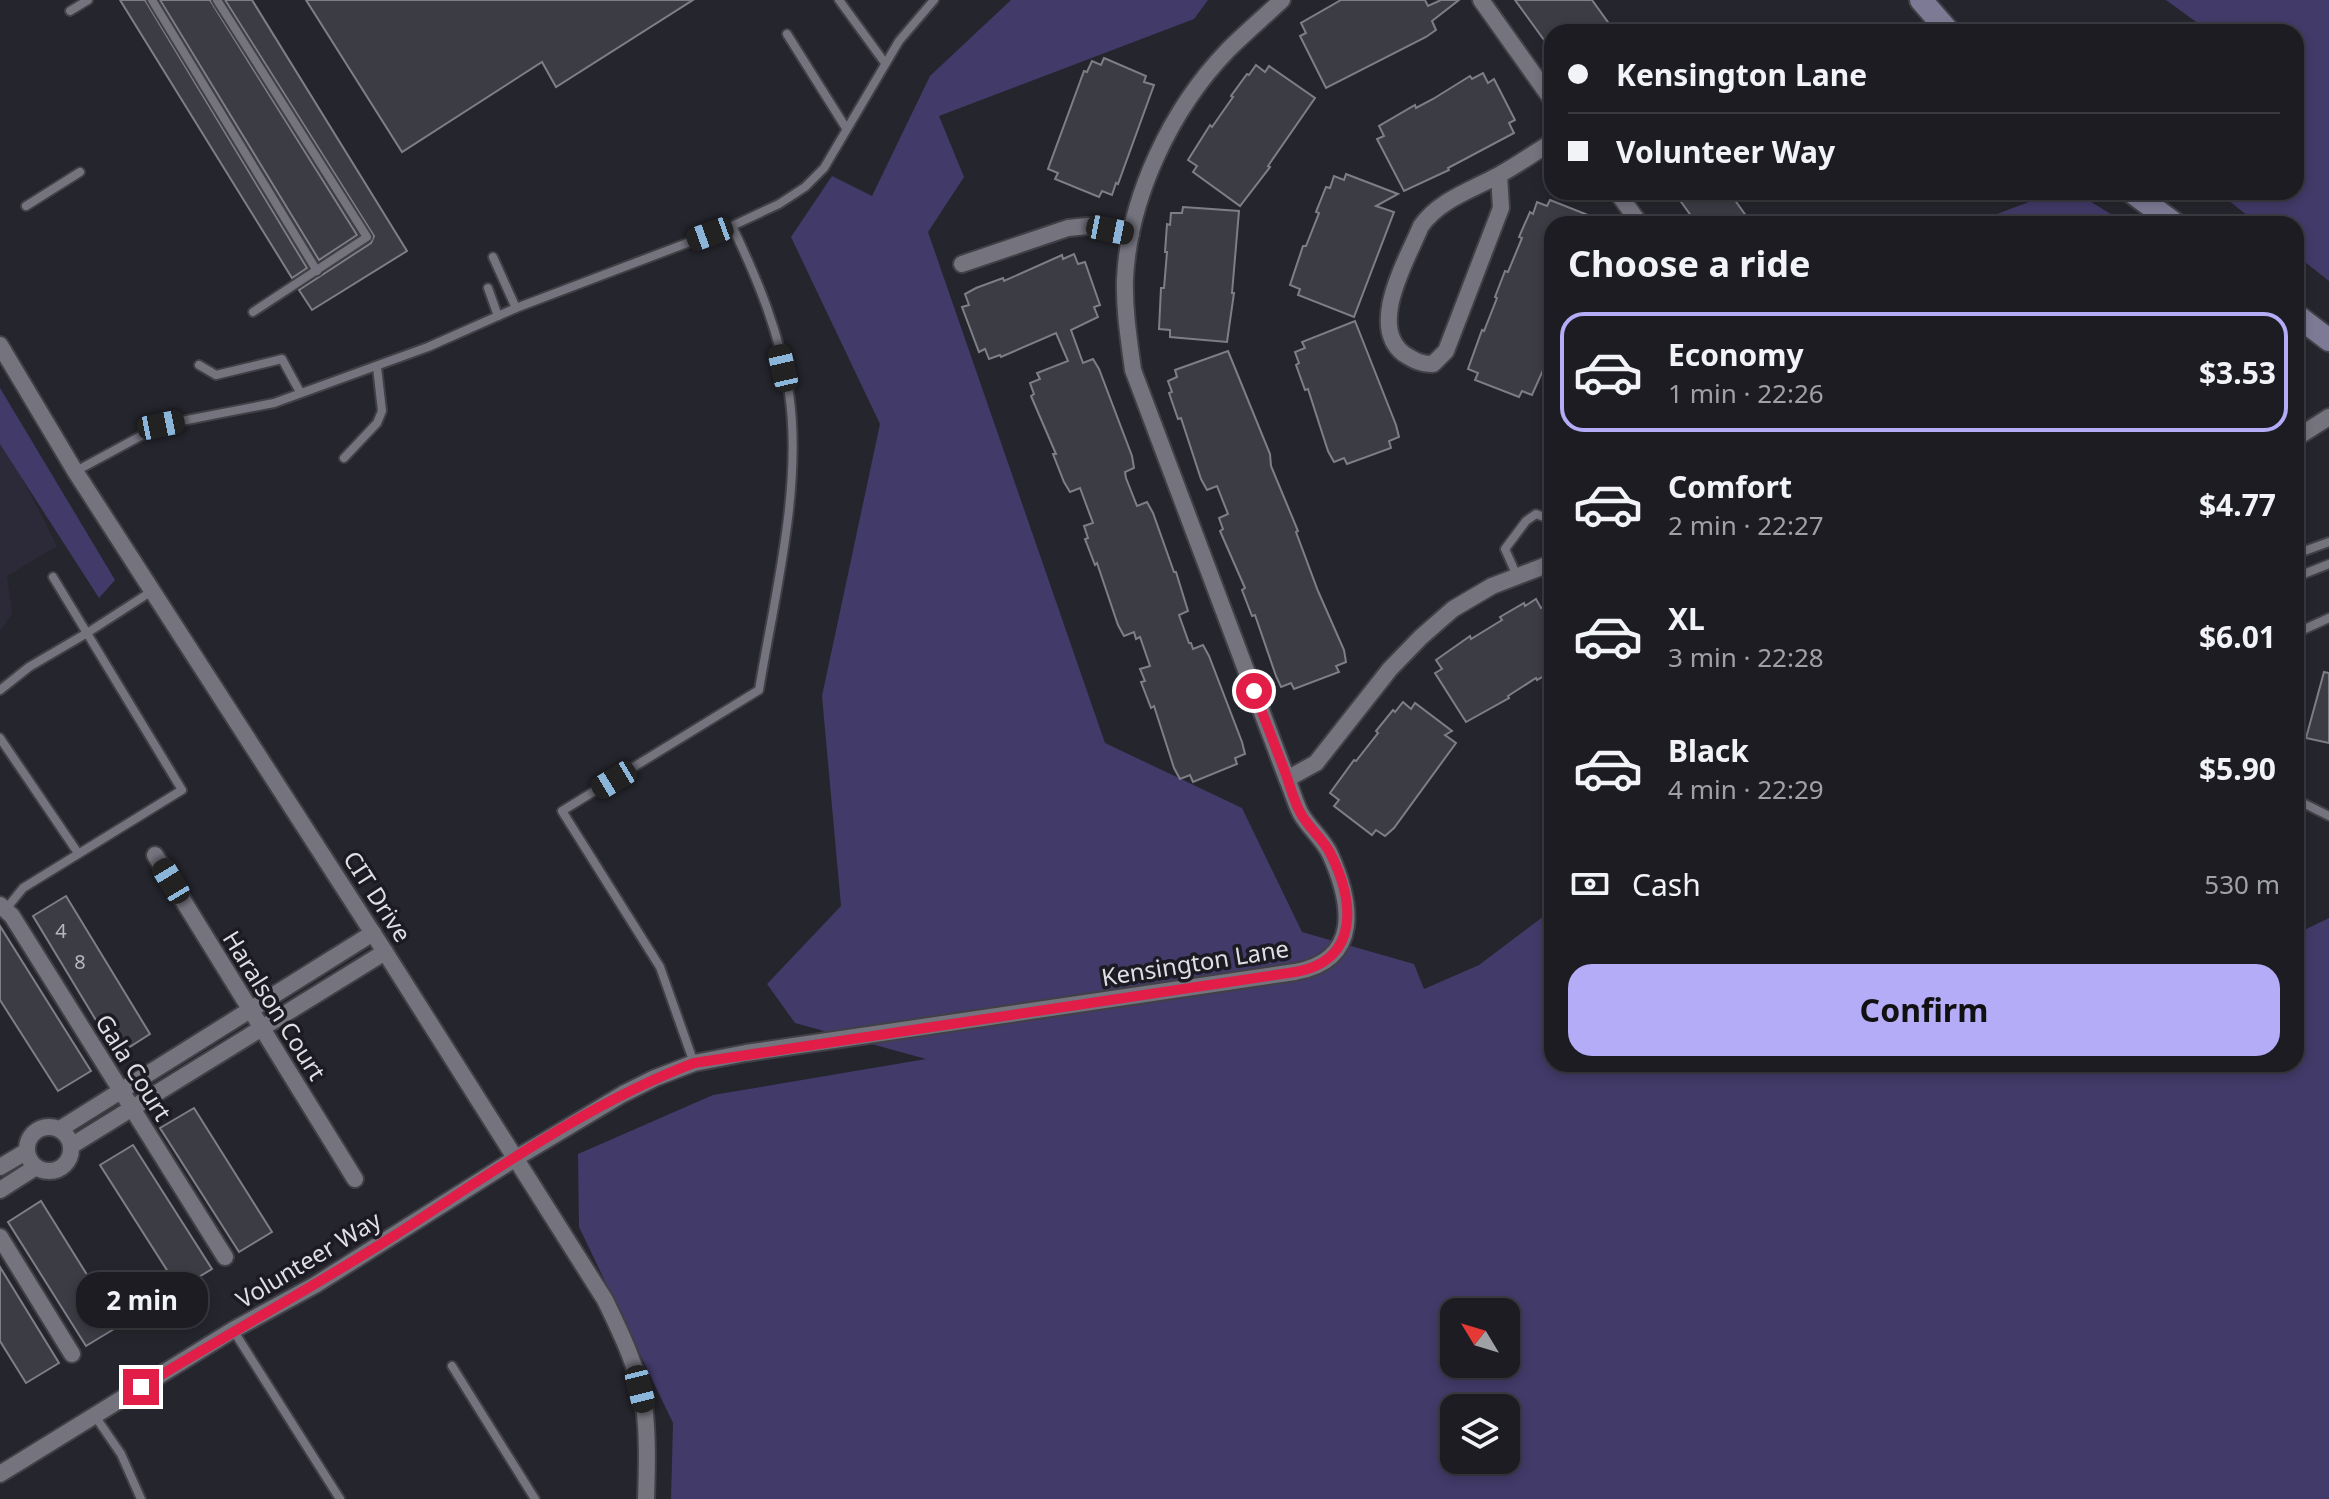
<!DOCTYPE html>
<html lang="en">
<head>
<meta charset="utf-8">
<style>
	body { margin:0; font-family:"Noto Sans",sans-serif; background:#29292f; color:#f1f3f6; height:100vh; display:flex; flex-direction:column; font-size:30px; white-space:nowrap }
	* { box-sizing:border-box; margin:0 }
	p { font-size:26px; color:#a0a1a5 }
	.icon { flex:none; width:44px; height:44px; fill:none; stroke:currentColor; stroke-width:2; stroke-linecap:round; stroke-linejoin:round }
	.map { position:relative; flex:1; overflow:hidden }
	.sheet { position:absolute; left:1544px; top:216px; width:760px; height:856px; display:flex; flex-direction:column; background:#1c1c22; border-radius:24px; box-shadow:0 4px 12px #0003,0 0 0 2px #3a3a40 }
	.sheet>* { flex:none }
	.top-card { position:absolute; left:1544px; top:24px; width:760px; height:176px; border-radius:24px; box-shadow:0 4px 12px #0003,0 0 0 2px #3a3a40; display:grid; align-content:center; height:176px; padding:0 24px; background:#1c1c22 }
	.needle { width:52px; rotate:308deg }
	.tools { position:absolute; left:1440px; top:1298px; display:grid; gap:16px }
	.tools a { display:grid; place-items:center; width:80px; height:80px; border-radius:16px; background:#1c1c22; box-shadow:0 4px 12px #0003,0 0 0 2px #3a3a40; font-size:40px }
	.end { position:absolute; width:36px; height:36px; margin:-18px; border:10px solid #e11d48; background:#fff; box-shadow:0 0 0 4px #fff }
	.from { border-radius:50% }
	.bubble { position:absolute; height:56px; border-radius:24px; background:#1c1c22; box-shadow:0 4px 12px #0003,0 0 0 2px #3a3a40; font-size:26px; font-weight:700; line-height:56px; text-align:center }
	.car { position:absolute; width:24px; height:48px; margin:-24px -12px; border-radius:10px; box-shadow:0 0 6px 2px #0007; background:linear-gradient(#222 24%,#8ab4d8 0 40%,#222 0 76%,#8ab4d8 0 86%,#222 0) }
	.top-card b { display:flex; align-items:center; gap:28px; height:76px; font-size:30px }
	.top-card b+b { border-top:2px solid #3a3a40 }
	.top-card i { width:20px; height:20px; background:#f1f3f6 }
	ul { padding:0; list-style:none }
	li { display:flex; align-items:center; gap:24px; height:120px; margin:0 16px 12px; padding:0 8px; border:4px solid transparent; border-radius:24px }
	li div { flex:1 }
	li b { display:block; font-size:30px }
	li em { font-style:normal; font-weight:700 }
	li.on { border-color:#b5acf8 }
	li>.icon { width:72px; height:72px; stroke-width:1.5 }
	h2 { padding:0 24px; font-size:36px; line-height:96px }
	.pay { display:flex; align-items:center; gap:20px; height:88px; padding:0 24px; font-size:30px }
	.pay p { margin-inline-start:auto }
	.action { display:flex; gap:16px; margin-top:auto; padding:16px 24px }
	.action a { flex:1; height:92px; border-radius:24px; background:#b5acf8; color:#111; font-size:32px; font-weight:700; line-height:92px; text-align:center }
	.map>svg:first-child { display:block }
</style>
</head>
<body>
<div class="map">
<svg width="2329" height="1499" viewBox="0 0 2329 1499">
	<rect width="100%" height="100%" fill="#25252d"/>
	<!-- built -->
	<polygon fill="#2c2a38" points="0,435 57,546 7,576 12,614 0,631"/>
	<!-- green -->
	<g fill="#423a68" fill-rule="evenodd">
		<path d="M1011 0H1208L1194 19 939 116 964 177 928 232 1105 743 1242 808 1302 932 1414 964 1424 989 1479 965 1552 910V1064H2296V934L2329 918V1499H671L673 1423 579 1227 578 1154 713 1095 926 1059 795 1023 767 984 841 906 822 696 880 424 791 237 832 176 872 196 930 76ZM1454 1312H1506V1364H1454ZM1454 1408H1506V1460H1454Z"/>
		<polygon points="2166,0 2329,0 2329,281 2296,255 2296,224 2258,224 2218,192 2296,192 2296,32 2210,32"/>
		<polygon points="2055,192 2075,192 2127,224 1971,224"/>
		<polygon points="0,388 115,580 99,598 0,444"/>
	</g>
	<!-- building -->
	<g fill="#3c3c45" stroke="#7e7e88" stroke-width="2">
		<polygon points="120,0 145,0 307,268 292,278"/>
		<polygon points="160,0 210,0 357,235 319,260"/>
		<polygon points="225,0 252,0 407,251 312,310 299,290 371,243 374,236"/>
		<polygon points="306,0 693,0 556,87 542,62 402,152"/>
		<polygon points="1341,0 1425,0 1428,6 1441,0 1459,0 1432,21 1436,30 1426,37 1326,88 1300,36 1306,33 1301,23"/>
		<polygon points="1515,0 1592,0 1615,32 1552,32 1552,51"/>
		<polygon points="1104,58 1146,76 1144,82 1154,85 1118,184 1116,183 1112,195 1102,191 1099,197 1055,179 1058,173 1048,169 1084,71 1087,72 1092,61 1101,65"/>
		<polygon points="1256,65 1265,72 1269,66 1315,98 1268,166 1270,167 1240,206 1193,172 1197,166 1188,160 1210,125 1212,127 1233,97 1231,96 1247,74 1249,75"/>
		<polygon points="1483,73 1488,83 1494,79 1515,120 1509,123 1514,133 1448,168 1449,170 1404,191 1377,139 1384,136 1379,126 1415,105 1416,108 1433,99 1470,76 1472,79"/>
		<polygon points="1346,174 1398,194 1376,206 1394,212 1354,317 1298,295 1300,289 1290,285 1303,246 1306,246 1319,213 1316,212 1326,187 1330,188 1334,176 1344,180"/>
		<polygon points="1674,192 1729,192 1752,224 1697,224"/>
		<polygon points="1550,200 1608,223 1552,224 1552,350 1532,395 1522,391 1519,397 1475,380 1478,373 1468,369 1482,330 1484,331 1497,298 1495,297 1505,271 1508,272 1522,238 1519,237 1530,212 1533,214 1537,202 1547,206"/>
		<polygon points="1183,207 1239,211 1232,293 1234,293 1227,342 1170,337 1170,330 1159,329 1161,288 1164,288 1167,252 1165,252 1167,224 1170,225 1171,213 1182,213"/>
		<polygon points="1074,254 1078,264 1085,262 1100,305 1094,307 1098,317 1071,330 1083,363 1093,359 1099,369 1132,456 1134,468 1125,472 1126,478 1137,506 1147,502 1153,513 1174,572 1176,572 1188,611 1179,615 1189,643 1191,643 1193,649 1203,645 1209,656 1242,742 1245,754 1235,758 1237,764 1193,782 1190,775 1180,779 1174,768 1154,706 1151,708 1141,682 1145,681 1140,669 1150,666 1140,637 1136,639 1134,632 1124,636 1118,625 1097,563 1095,565 1085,539 1088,538 1084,526 1093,523 1080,488 1070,492 1064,482 1053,454 1056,454 1031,396 1034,394 1030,383 1040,379 1037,373 1068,361 1056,333 1001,357 1000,355 989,359 985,349 979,352 962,307 969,305 965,294 976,288 1003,278 1004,281 1062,255 1063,259"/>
		<polygon points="1355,321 1396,425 1399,437 1389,441 1391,448 1347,464 1344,458 1334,462 1328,451 1308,389 1305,390 1296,365 1299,363 1295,352 1305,348 1302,342"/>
		<polygon points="1228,351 1270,454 1271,466 1298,531 1296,532 1318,591 1344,650 1346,662 1336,666 1339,672 1294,689 1291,683 1281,687 1276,676 1255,615 1252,616 1242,590 1245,588 1220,531 1223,529 1219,518 1228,514 1217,486 1207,490 1201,479 1181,418 1178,419 1169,393 1172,392 1168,381 1177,377 1175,370"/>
		<polygon points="1536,599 1541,608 1552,602 1552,671 1537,680 1536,678 1508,696 1509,698 1466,722 1435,673 1442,669 1436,660 1470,636 1471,639 1502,620 1500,617 1524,603 1525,606"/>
		<polygon points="2324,672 2329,673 2329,743 2306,738"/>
		<polygon points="1403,702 1411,709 1415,703 1452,731 1445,735 1456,743 1394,828 1385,836 1376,830 1372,835 1334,806 1339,800 1330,793 1354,760 1356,761 1378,733 1376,731 1393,710 1395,712"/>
		<polygon points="66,896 150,1034 117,1055 33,916"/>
		<polygon points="0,926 91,1071 58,1091 0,1000"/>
		<polygon points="194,1108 272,1232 239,1252 160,1128"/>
		<polygon points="133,1145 212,1269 179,1289 100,1165"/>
		<polygon points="41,1201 119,1326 86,1346 8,1222"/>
		<polygon points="0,1267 59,1363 26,1383 0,1341"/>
	</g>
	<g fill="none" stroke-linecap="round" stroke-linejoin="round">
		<defs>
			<g id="service">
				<polyline points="152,0 317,271"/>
				<polyline points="217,0 367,237 253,312"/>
				<polyline points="839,0 885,63"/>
				<polyline points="70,11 88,0"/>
				<polyline points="787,34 846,128"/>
				<polyline points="26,206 80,172"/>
				<polyline points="493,257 516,308"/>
				<polyline points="488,288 498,316"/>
				<polyline points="199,365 216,375 282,359 300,392"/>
				<polyline points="344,458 377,423 382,411 377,367"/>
				<polyline points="76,471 161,425 274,403 428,347 516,308 732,226 779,204 805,187 824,168 899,41 934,0"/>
				<polyline points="2296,554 2329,542"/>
				<polyline points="1517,576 1505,549 1526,521 1536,514 1552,520"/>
				<polyline points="2296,577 2329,564"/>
				<polyline points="2296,633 2329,618"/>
				<polyline points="0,690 29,667 87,633 152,591"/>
				<polyline points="0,738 78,853"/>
				<polyline points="2301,802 2329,816"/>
				<polyline points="6,909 23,888 182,790 53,577"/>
				<path d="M694 1063 660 967 562 811 759 690C774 598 803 486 789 393 780 334 758 280 732 226"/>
				<polyline points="233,1330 340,1499"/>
				<polyline points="452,1366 535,1499"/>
				<polyline points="95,1416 121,1454 141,1499"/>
			</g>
			<g id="minor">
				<polyline points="1481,0 1552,100"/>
				<path d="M1499 175 1501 208 1446 351 1433 364C1421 364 1415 361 1404 354 1367 326 1407 260 1421 226 1439 200 1472 190 1499 175 1517 165 1534 153 1552 142"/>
				<polyline points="1617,192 1640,224"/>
				<polyline points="962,264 1068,228 1088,226 1131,234"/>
				<path d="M0 345 75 471 385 952 605 1300C621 1333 638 1368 644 1405 648 1436 647 1468 646 1499"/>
				<polyline points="2296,438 2329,417"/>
				<polyline points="1287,779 1316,763 1390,669 1421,637 1453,609 1492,586 1552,563"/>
				<polyline points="155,855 355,1179"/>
				<polyline points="0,905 12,916 225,1257"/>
				<circle cx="49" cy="1149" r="22"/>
				<polyline points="60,1129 373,933"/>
				<polyline points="71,1146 385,952"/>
				<polyline points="0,1167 27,1151"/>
				<polyline points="0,1190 36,1167"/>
				<polyline points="0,1237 72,1354"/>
				<path d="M0 1474 233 1330 315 1285 516 1158 623 1094 655 1078 694 1063 746 1053 1295 972C1362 960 1352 903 1330 854 1323 839 1309 828 1301 814 1295 803 1292 790 1287 779L1133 370C1129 340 1124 310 1125 279 1129 197 1171 109 1228 50 1245 33 1264 17 1282 0"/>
			</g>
			<g id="secondary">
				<polyline points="1921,0 1949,32"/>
				<polyline points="2132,192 2175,224"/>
				<polyline points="2296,315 2329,340"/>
			</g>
		</defs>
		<!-- service casing -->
		<use href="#service" stroke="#414046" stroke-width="12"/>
		<!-- minor casing -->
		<use href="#minor" stroke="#414046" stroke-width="20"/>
		<!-- secondary casing -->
		<use href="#secondary" stroke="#414046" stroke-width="26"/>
		<!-- service -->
		<use href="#service" stroke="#74737e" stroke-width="8"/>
		<!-- minor -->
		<use href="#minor" stroke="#74737e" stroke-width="16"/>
		<!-- secondary -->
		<use href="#secondary" stroke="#7d7a95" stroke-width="22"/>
	</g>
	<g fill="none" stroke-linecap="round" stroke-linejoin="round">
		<!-- route -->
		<path stroke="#e11d48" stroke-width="10" d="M141 1387C224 1336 310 1289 392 1237 489 1175 586 1104 694 1063L1295 972C1361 961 1355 899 1329 851 1321 837 1307 826 1300 812 1293 799 1290 785 1285 772 1275 745 1264 718 1254 691"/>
	</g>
	<g text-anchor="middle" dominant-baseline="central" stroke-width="7" stroke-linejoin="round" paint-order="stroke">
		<!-- number labels -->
		<g font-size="20" fill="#b6b6bc">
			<text x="61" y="930">4</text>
			<text x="80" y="961">8</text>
		</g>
		<!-- street labels -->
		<g font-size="24" fill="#dedee3" stroke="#1c1b23">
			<text transform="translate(378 896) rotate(57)">CIT Drive</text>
			<text transform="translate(1195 962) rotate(-9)">Kensington Lane</text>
			<text transform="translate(275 1005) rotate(58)">Haralson Court</text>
			<text transform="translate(134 1067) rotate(58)">Gala Court</text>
			<text transform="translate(308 1259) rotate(-31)">Volunteer Way</text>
		</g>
	</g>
</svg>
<div class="tools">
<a><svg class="needle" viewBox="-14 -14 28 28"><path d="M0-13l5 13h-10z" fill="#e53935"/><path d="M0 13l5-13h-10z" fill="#a0a1a5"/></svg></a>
<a><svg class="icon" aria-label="layers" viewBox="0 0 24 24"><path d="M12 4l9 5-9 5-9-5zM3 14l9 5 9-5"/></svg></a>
</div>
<i class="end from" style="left:1254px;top:691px"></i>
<i class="end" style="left:141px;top:1387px"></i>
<div class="bubble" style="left:76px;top:1272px;width:132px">2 min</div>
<i class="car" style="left:1110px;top:230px;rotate:101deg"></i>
<i class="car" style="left:710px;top:234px;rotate:250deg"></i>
<i class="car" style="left:783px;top:368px;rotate:347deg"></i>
<i class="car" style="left:161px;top:425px;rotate:79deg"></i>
<i class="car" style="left:614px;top:780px;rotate:239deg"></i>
<i class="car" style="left:171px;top:881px;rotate:329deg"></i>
<i class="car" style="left:640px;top:1389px;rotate:166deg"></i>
<div class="top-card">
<b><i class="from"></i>Kensington Lane</b>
<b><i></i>Volunteer Way</b>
</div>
<section class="sheet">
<h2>Choose a ride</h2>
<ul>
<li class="on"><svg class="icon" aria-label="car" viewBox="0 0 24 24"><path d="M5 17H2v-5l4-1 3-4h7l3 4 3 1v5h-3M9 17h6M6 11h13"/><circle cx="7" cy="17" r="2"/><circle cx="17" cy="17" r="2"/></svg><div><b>Economy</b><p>1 min · 22:26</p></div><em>$3.53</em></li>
<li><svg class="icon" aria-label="car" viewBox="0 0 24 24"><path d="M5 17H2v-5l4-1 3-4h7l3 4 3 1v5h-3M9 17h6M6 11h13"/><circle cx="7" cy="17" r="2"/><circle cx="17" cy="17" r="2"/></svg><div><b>Comfort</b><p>2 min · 22:27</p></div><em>$4.77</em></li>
<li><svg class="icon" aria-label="car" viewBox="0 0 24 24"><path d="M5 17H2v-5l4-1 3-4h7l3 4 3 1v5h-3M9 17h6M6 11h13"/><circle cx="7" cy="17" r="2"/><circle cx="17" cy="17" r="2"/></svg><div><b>XL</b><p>3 min · 22:28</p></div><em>$6.01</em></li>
<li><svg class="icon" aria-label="car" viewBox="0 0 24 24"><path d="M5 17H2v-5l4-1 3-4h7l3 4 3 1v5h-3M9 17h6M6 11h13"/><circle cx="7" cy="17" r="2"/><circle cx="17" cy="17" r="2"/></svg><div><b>Black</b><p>4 min · 22:29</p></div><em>$5.90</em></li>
</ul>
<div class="pay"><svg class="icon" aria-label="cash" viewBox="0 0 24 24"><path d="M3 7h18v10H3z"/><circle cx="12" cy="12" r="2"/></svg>Cash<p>530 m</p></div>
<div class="action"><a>Confirm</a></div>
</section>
</div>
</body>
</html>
